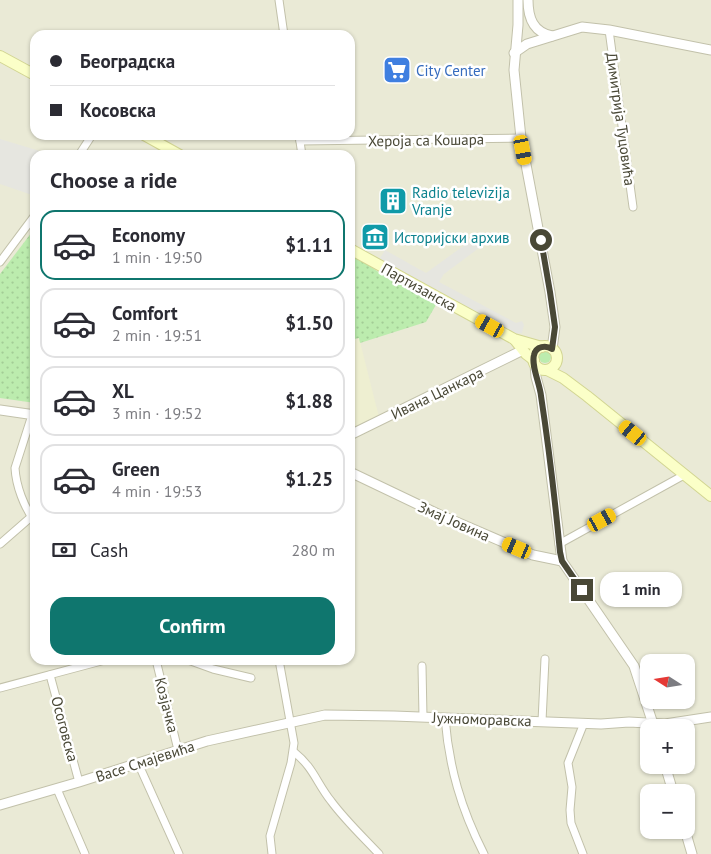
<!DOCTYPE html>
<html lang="en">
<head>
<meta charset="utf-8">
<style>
	body { margin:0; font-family:"PT Sans",sans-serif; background:#f7f7f7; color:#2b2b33; height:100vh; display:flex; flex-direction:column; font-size:19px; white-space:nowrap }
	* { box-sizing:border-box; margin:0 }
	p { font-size:16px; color:#7c7c81 }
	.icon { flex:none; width:28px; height:28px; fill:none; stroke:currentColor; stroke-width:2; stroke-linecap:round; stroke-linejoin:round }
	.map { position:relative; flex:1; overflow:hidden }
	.drawer { position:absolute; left:30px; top:150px; width:325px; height:515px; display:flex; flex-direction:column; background:#fff; border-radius:15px; box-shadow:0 1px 4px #0004 }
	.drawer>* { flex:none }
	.banner { position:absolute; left:30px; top:30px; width:325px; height:110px; border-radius:15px; box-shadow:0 1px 4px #0004; display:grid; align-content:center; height:110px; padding:0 20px; background:#fff }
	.needle { width:32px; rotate:282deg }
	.fabs { position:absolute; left:640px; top:654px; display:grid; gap:10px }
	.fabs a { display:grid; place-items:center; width:55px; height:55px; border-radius:10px; background:#fff; box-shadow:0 1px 4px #0004; font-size:25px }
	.end { position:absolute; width:22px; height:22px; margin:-11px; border:6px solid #494836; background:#fff; box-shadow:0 0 0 2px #fff }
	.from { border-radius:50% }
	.bubble { position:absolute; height:35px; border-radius:15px; background:#fff; box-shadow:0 1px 4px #0004; font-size:16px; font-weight:800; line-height:35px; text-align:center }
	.car { position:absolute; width:15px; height:30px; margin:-15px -8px; border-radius:6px; box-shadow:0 0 4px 1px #0007; background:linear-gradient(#f5c518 24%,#345 0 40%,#f5c518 0 76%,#345 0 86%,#f5c518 0) }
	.banner b { display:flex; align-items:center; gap:18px; height:48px; font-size:19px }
	.banner b+b { border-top:1px solid #e1e1e2 }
	.banner i { width:12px; height:12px; background:#2b2b33 }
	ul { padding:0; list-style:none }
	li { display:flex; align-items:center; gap:15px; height:70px; margin:0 10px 8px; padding:0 10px; border:2px solid #e1e1e2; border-radius:15px }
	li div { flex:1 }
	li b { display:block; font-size:19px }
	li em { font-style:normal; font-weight:800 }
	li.active { border-color:#0f766e }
	li>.icon { width:45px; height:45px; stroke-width:1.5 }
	h2 { padding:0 20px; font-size:22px; line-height:60px }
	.pay { display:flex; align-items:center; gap:12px; height:55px; padding:0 20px; font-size:19px }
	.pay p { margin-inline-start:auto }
	.action { display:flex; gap:10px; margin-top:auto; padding:10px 20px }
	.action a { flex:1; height:58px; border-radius:15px; background:#0f766e; color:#fff; font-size:20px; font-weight:800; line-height:58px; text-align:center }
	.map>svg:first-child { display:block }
</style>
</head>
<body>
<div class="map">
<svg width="711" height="854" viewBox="0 0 711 854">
	<defs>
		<pattern id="park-dots" width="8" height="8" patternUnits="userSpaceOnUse" patternTransform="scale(1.25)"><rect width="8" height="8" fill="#bcecae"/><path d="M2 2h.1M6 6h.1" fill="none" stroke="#a3cc96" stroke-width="1.8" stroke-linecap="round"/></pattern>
	</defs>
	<rect width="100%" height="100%" fill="#f5f5e8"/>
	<!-- residential -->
	<path fill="#eaead6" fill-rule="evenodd" d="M0 0H711V854H0ZM35 35H350V135H35ZM35 155H350V660H35ZM649 662H686V700H649ZM649 728H686V765H649ZM649 792H686V830H649Z"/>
	<!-- education -->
	<polygon fill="#eeefd1" points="359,338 379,417 350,429 350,340"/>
	<!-- grass -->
	<circle fill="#bcecae" cx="545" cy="357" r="6"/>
	<!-- park -->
	<g fill="url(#park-dots)">
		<polygon points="35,228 35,403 0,398 0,274"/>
		<polygon points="350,253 383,275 440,298 426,322 360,343 359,338 350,340"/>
	</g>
	<!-- parking -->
	<g fill="#e6e6e0">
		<polygon points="0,139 53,155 35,155 35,196 0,184"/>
		<polygon points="473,239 479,248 444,274 439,282 516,323 522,321 524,325 522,333 514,333 379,260 385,250 426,273"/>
	</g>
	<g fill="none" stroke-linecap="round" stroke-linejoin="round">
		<defs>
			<g id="minor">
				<polyline points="279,0 284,35"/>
				<polyline points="609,30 633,207"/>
				<polyline points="299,135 302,155"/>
				<polyline points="300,141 521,138"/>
				<polyline points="79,155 92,135"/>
				<polyline points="0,262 35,215"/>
				<path d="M32 415 15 468C16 486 24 507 35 522"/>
				<polyline points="0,544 31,517"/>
				<polyline points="559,544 684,475"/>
				<polyline points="156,660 178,750"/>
				<polyline points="188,660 213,669 251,678"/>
				<polyline points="422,666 423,717"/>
				<polyline points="50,675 79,782"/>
				<polyline points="0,688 105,660"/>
				<path d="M445 718C449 767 461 809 484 854"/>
				<polyline points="542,721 545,659"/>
				<path d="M294 752C314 768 316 782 331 801 345 820 363 837 379 854"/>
				<polyline points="138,763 179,854"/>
				<polyline points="57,789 85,854"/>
				<polyline points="272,854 270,836 272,829 291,763 294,743 279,660"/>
				<polyline points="583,854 571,823 570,810 572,787 568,763 584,723"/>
			</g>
			<g id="tertiary">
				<polyline points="518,0 518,25 514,70 521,138 550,292 555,327 552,349"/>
				<path d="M528 0C528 18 533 32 552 36"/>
				<polyline points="514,53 527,44 582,27 609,30 711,50"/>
				<polyline points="535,364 536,377 541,395 562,561 634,666 654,727"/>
				<polyline points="0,410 35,415"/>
				<polyline points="350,435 523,350"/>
				<polyline points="350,472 438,514 533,555 562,561"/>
				<polyline points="665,765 673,792"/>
				<polyline points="0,805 79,782 207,741 325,715 394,716 601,724 629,722 665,724 711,717"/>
				<polyline points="685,830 692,854"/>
			</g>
			<g id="secondary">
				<polyline points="0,56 35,75"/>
				<polyline points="144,135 180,155"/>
				<polyline points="350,249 514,339 542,347"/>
				<polyline points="515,340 526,354 534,360"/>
				<circle cx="545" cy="358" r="12"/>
				<polyline points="547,370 563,378 587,396 711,496"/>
			</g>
		</defs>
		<!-- minor casing -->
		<use href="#minor" stroke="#c2c1aa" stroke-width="9"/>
		<!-- tertiary casing -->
		<use href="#tertiary" stroke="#c2c1aa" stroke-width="11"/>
		<!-- secondary casing -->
		<use href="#secondary" stroke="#d2d592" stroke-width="12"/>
		<!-- minor -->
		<use href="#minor" stroke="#fff" stroke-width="7"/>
		<!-- tertiary -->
		<use href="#tertiary" stroke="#fff" stroke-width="9"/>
		<!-- secondary -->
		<use href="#secondary" stroke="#fbffc8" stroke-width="10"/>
	</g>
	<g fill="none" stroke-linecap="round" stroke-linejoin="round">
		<!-- route -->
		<path stroke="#494836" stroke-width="6" d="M541 240 550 292 555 327 552 349C546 345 536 346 534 355 531 366 540 384 541 396 549 448 555 500 560 552L562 561 582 590"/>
	</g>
	<!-- icons -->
	<defs>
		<symbol id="supermarket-square" viewBox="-11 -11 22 22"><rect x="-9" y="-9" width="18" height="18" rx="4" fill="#3f7fe0" stroke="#fff"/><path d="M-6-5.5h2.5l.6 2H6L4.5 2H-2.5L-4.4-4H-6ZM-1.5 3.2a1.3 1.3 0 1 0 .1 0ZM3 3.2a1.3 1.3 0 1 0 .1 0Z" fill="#fff"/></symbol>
		<symbol id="building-square" viewBox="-11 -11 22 22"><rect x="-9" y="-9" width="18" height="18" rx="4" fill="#0f9aa8" stroke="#fff"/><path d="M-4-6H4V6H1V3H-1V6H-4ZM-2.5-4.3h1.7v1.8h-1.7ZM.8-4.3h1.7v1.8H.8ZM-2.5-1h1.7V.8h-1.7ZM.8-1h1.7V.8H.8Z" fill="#fff"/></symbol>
		<symbol id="museum-square" viewBox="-11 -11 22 22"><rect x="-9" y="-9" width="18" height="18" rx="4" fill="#0f9aa8" stroke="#fff"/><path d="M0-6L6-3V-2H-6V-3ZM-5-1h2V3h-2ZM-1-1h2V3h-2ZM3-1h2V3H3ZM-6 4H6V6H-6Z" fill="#fff"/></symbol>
	</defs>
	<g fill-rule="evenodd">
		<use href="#supermarket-square" x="381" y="54" width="32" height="32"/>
		<use href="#building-square" x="377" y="185" width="32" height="32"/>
		<use href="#museum-square" x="359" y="221" width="32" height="32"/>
	</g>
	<g text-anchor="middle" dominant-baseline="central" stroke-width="5" stroke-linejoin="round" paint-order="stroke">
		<!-- shop labels -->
		<g font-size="15" fill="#366cbe" stroke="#fff" text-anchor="start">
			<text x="416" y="70">City Center</text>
		</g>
		<!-- street labels -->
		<g font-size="15" fill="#494836" stroke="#fff">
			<text transform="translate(621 119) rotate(82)">Димитрија Туцовића</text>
			<text transform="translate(426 140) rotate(-1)">Хероја са Кошара</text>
			<text transform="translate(419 287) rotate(29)">Партизанска</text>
			<text transform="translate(437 393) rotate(-26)">Ивана Цанкара</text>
			<text transform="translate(454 521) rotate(24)">Змај Јовина</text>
			<text transform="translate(167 705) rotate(76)">Козјачка</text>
			<text transform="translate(482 719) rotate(2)">Јужноморавска</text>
			<text transform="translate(65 729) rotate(75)">Осоговска</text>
			<text transform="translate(145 761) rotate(-18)">Васе Смајевића</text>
		</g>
		<!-- culture labels -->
		<g font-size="15" fill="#0d838f" stroke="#fff" text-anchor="start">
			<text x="412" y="192">Radio televizija<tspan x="412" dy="17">Vranje</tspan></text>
			<text x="394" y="237">Историјски архив</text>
		</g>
	</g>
</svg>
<div class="fabs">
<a><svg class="needle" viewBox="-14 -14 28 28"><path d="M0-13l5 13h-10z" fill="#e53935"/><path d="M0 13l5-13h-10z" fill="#7c7c81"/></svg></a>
<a>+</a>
<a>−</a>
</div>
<i class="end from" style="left:541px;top:240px"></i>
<i class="end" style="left:582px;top:590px"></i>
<div class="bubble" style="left:600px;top:572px;width:82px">1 min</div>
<i class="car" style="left:523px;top:150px;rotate:169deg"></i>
<i class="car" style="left:490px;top:326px;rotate:299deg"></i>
<i class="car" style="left:633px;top:433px;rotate:309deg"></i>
<i class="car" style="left:602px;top:520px;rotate:61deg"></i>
<i class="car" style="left:517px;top:548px;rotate:293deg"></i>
<div class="banner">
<b><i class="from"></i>Београдска</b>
<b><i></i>Косовска</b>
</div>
<section class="drawer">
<h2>Choose a ride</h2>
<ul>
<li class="active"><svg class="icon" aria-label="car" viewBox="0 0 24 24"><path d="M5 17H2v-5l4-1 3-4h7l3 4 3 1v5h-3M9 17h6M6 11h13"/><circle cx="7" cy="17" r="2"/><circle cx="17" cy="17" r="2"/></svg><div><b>Economy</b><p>1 min · 19:50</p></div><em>$1.11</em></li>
<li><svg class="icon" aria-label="car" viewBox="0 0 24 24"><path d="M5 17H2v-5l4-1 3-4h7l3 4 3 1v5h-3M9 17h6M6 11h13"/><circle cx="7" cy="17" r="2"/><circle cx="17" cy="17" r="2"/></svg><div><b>Comfort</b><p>2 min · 19:51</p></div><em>$1.50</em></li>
<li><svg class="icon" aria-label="car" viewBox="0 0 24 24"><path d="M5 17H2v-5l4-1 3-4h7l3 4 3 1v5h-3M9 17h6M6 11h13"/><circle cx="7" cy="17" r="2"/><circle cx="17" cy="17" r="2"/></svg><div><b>XL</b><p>3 min · 19:52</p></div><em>$1.88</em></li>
<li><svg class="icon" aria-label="car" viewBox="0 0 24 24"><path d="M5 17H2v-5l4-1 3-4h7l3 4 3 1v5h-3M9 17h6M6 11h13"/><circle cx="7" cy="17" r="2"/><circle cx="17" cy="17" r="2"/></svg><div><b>Green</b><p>4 min · 19:53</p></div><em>$1.25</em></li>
</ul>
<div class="pay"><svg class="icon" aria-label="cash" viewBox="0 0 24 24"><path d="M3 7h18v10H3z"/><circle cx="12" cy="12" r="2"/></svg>Cash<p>280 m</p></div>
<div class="action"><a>Confirm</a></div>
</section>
</div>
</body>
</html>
